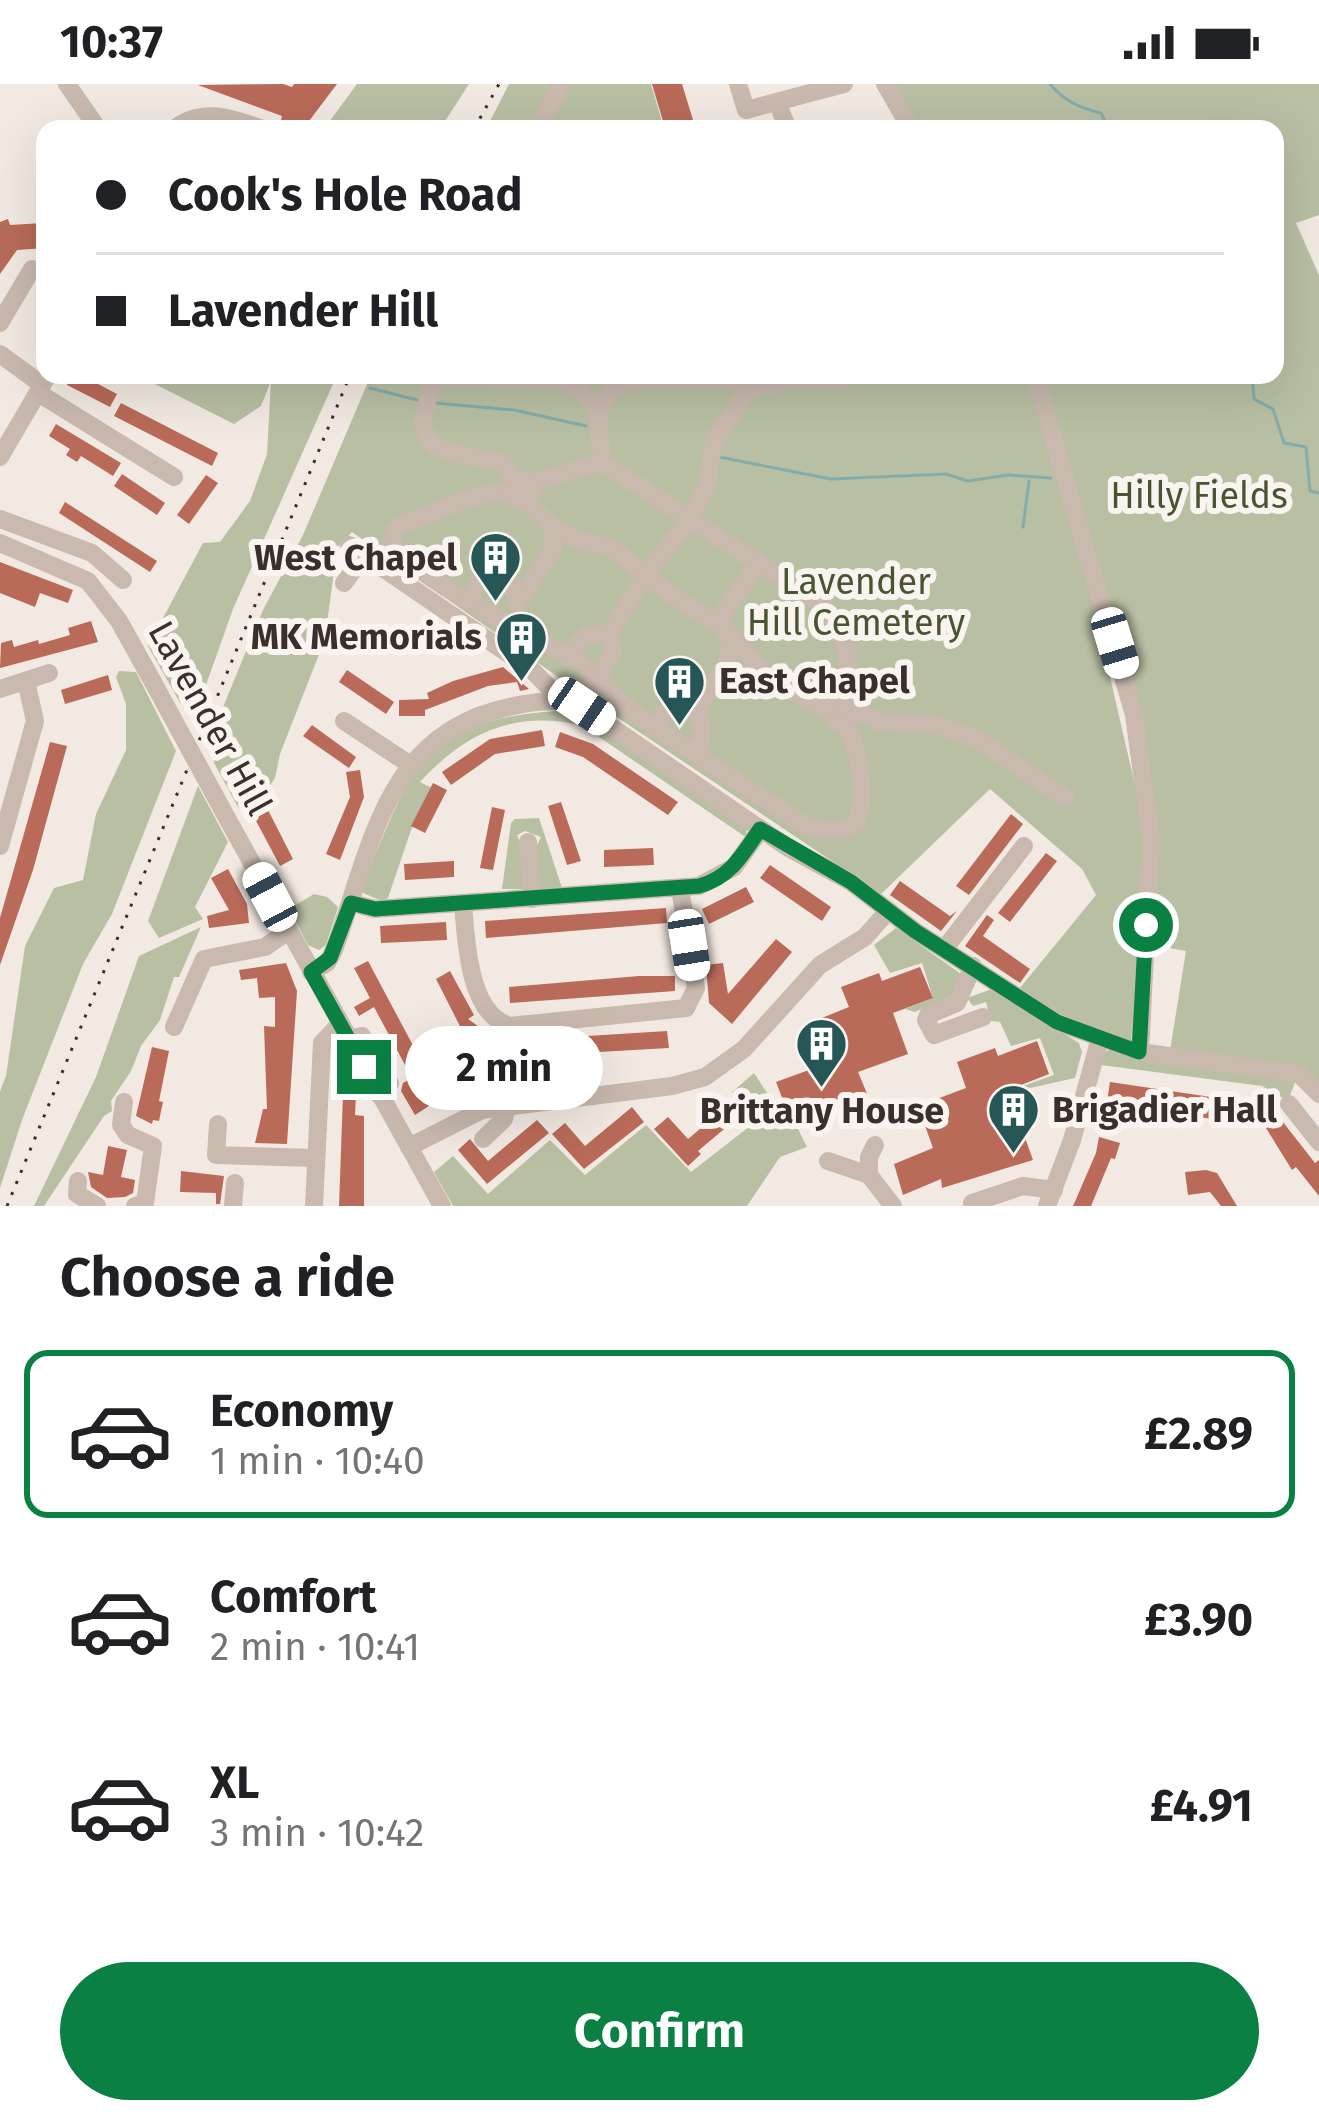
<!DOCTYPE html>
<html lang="en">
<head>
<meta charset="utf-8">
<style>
	body { margin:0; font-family:"Fira Sans",sans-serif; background:#f2f2f2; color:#202124; height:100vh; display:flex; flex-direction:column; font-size:45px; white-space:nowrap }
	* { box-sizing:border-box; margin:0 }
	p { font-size:39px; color:#757577 }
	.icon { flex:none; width:66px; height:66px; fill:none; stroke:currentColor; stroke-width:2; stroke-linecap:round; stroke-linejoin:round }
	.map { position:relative; height:1122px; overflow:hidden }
	.sheet { display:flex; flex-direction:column; background:#fff; flex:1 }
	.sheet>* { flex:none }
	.top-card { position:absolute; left:36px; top:36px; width:1248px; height:264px; border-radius:24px; box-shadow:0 12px 48px #0002; display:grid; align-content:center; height:264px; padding:0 60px; background:#fff }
	.end { position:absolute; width:54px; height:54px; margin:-27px; border:15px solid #0b8043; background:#fff; box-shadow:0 0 0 6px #fff }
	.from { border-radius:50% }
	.bubble { position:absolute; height:84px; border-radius:42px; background:#fff; box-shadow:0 12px 48px #0002; font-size:39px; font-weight:700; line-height:84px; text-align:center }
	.car { position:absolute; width:36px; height:72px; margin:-36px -18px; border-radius:15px; box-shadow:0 0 9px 3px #0007; background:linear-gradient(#fff 24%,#345 0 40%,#fff 0 76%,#345 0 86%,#fff 0) }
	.top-card b { display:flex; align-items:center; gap:42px; height:114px; font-size:45px }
	.top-card b+b { border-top:3px solid #e0e0e0 }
	.top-card i { width:30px; height:30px; background:#202124 }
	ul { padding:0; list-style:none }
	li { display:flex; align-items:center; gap:36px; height:168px; margin:0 24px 18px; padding:0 36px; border:6px solid transparent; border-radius:24px }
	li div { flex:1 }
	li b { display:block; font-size:45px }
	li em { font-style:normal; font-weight:700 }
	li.on { border-color:#0b8043 }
	li>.icon { width:108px; height:108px; stroke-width:1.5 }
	h2 { padding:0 60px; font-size:54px; line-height:144px }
	.primary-button { display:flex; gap:24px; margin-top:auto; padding:24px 60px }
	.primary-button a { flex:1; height:138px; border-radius:72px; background:#0b8043; color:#fff; font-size:48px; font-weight:700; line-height:138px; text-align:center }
	.status { display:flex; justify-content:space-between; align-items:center; height:84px; padding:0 60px; background:#fff; direction:ltr }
	.status svg { height:33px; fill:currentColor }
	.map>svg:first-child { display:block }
</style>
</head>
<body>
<div class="status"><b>10:37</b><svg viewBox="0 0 49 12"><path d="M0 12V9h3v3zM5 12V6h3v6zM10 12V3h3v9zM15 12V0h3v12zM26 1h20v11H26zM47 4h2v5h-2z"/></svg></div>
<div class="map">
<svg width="1319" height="1122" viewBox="0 0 1319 1122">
	<rect width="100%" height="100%" fill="#f2eae2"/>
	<!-- green -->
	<g fill="#b8bfa3">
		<polygon points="357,0 469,0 440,45 324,45"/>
		<polygon points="509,0 651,0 664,45 486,45"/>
		<polygon points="891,0 1319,0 1319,131 1296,139 1319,191 1319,1008 1295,998 1288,1017 1262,1002 1101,981 1102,970 1111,965 1169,973 1186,867 1147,860 1154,755 1131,603 1043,291 1275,291 1275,45 919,45"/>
		<polygon points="137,291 337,291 233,525 201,615 190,623 180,619 148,562 203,459 220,458 250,417 267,370 271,297 261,322 234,340"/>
		<polygon points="371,291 1031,291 1057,364 1148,757 1140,885 1130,963 1015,910 1096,811 1082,785 990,705 881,810 575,605 352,448 337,464 325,555 280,670 275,694 265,709 239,725 214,679 214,645 263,526 303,451"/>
		<polygon points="119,587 136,588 176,667 112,830 83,880 22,1036 0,1104 0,1007 6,992 25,862 54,804 83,796 96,730 126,666 126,620 116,593"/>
		<path d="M575 626 746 744 747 754 583 642C515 625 465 649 420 698L432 704 411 746 388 814 382 817 363 809 362 805C412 678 425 632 575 626Z"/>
		<polygon points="198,702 228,758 195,823 203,835 159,854 148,837"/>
		<polygon points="539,734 562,804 538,804 534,768 541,753 525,747 517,751 524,768 524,805 502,805 511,739 515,735"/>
		<polygon points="314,810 327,813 338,823 326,861 319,866 308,861 289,825"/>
		<polygon points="201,843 179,893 174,893 160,936 141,962 131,987 111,1017 112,1027 104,1032 44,1122 34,1122 96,993 139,872"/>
		<polygon points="896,844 961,890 955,910 915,928 905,925 933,914 922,879 890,889 874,861"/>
		<polygon points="992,905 1079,959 1082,968 1075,994 1030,1004 1023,1002 1054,991 1040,954 1011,962 1000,938 991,937 986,918 973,922 967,914"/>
		<polygon points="754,989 782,1032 796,1041 807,1063 780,1073 747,1122 453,1122 434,1088 453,1072 488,1110 550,1056 585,1091 646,1041 691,1088 754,1039 732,1008"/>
	</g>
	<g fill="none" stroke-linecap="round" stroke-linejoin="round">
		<!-- stream -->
		<g stroke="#84acab" stroke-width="3">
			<path d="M1050 0C1064 17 1080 24 1101 29L1109 45"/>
			<polyline points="1252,291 1254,315 1273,325 1284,359 1306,363 1310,407 1319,409"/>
			<polyline points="370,304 421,317"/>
			<polyline points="436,319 514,326 586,342"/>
			<polyline points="719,373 831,395 946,390 968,397 1008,391 1051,394"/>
			<polyline points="1023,443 1029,397"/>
		</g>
	</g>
	<!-- building -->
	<g fill="#b96a58">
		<polygon points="283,0 292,3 294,0 337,0 303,45 279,45 282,32 198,1"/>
		<polygon points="652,0 682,0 693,36 665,44"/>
		<polygon points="8,135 10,141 43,139 45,164 17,166 0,190 0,138"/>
		<polygon points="72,291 81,291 117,310 110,323 67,301"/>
		<polygon points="121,319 218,369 212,382 114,332"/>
		<polygon points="56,340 121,379 113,392 81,372 77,378 66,371 70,365 49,352"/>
		<polygon points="122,390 165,419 157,431 114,402"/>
		<polygon points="206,391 218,399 189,440 177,431"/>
		<polygon points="65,418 157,477 150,488 59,429"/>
		<polygon points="0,478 73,506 68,519 40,509 35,523 0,509"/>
		<polygon points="91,537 98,558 0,584 1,559 12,556 14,563 38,556 39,560 70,551 68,544"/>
		<polygon points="503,583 529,605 520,607 517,598 488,602 425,626 425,632 399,632 399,616 429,615 427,609 453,597"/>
		<polygon points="347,586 394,618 386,630 339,598"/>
		<polygon points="108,591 112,606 65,620 61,606"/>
		<polygon points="312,641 356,673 349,684 303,652"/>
		<polygon points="542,646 545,662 495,670 451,701 442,688 490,655"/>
		<polygon points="560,648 593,660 678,718 668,731 583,673 555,663"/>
		<polygon points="50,658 67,662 33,786 0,881 0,834"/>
		<polygon points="360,686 364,713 340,776 326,770 350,713 346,688"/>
		<polygon points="433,699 447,706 425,749 411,742"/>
		<polygon points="561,718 581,777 567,781 548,722"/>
		<polygon points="492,723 505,726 493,786 480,784"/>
		<polygon points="267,724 293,775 280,782 253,731"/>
		<polygon points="1011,730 1023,740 969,811 956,802"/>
		<polygon points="653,764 654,781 604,783 604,766"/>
		<polygon points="1046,769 1057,777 1010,838 998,829"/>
		<polygon points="454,777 454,793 405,796 404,780"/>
		<polygon points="770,781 831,823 822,837 760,794"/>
		<polygon points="228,785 247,820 249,839 209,844 207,832 229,826 211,794"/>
		<polygon points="900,797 950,832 957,827 941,847 890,811"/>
		<polygon points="746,803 754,818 709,840 702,825"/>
		<polygon points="666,824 667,839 486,854 485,837"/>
		<polygon points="987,831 994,836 983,852 1030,885 1020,899 965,862"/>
		<polygon points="446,838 447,856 381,859 380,842"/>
		<polygon points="776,855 792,868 732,940 709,919 706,881 723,879 728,910"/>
		<polygon points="368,877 432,997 452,986 461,1001 415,1031 401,1007 403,999 412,994 374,923 359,932 354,923 370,914 354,884"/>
		<polygon points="286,879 297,907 287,1060 255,1059 263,1025 267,1025 264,942 275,943 275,913 259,914 257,894 241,896 239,886"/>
		<polygon points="920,883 933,914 893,929 908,970 858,988 868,1012 828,1026 825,1016 788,1029 776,998 817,983 802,942 849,923 841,903 879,889 882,897"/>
		<polygon points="450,887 474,931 468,935 500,958 491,970 465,952 436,895"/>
		<polygon points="639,892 675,892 675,907 510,919 509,903"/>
		<polygon points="667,947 669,964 510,973 508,957"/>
		<polygon points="1037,957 1049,990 1008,1006 1033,1076 942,1104 941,1095 903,1111 894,1080 933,1064 918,1022 966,1004 957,978 995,964 998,972"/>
		<polygon points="152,963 169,967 159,1017 163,1018 159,1037 153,1036 152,1040 136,1032"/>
		<polygon points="1110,998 1258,1020 1255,1041 1122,1022 1122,1026 1106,1024"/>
		<polygon points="343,1010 356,1011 355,1031 364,1032 364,1122 339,1122"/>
		<polygon points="632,1023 644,1038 584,1085 552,1050 565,1039 585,1062"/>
		<polygon points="726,1023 736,1035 698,1067 701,1070 688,1082 654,1045 668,1033 688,1055"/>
		<polygon points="1279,1033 1315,1079 1319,1076 1319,1112 1296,1083 1292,1086 1266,1044"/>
		<polygon points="537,1036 549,1049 487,1100 458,1066 470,1055 488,1077"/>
		<polygon points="1099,1053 1120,1059 1115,1075 1111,1074 1091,1122 1073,1122 1096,1069"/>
		<polygon points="108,1062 127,1066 121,1093 135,1096 133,1109 125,1113 107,1114 91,1103 88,1088 103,1091"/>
		<polygon points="1206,1086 1217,1089 1237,1122 1221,1122 1210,1108 1188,1111 1185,1088"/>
		<polygon points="181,1087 224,1092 220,1120 216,1120 216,1109 180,1108"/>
	</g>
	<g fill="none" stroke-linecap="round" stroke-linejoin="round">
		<!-- minor -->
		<g stroke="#c9b9af" stroke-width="18">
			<polyline points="67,0 98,45"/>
			<polyline points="738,0 746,26 844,0"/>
			<polyline points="885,0 911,45"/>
			<polyline points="781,28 788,45"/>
			<path d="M174 45C202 23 232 34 263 45"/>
			<polyline points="538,45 561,0"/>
			<polyline points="0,239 32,185"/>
			<polyline points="0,270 41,300"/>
			<path d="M435 291C432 305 423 324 423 338 425 376 478 370 504 379L515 399"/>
			<polyline points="1035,291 1134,631 1151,756 1140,968"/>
			<path d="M435 292C470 298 554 288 577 304 584 309 591 318 597 324L614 303 635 296H729L767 301 802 295 836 297 852 291"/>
			<polyline points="40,310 174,393"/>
			<polyline points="0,373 48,291"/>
			<polyline points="602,378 825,522 846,564 848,597 844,618 852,630 844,639 836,638 831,624 844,618"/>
			<polyline points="531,399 602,378 597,324"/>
			<path d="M511 408C480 407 451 421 422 433 411 437 396 439 393 452 386 483 554 562 582 580L594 593 591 601"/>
			<polyline points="0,435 92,469 123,496"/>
			<polyline points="553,443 578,456 610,463 668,509 722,542 770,595 824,625 831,624"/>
			<polyline points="0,459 88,497 119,537 153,598"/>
			<polyline points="349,461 532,586 560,615"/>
			<polyline points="344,499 364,471"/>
			<polyline points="518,517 553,466 553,443 526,418 513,413 512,403 520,396 529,397 534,405 526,418"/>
			<polyline points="470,518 476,500 493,492 513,503 517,520"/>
			<polyline points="609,549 654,479 685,443 707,401 714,356 746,309 759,301 757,296"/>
			<polyline points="567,571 586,552 609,549 613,567 597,599"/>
			<path d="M594 593 636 631 806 742C824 747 842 749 857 738 865 708 861 665 844 639"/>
			<polyline points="0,605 49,589"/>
			<polyline points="697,625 726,581 730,559 722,542 722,531 758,478"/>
			<polyline points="852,626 880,638 933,640 978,655 1066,714"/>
			<polyline points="344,637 409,680"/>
			<polyline points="658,643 663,630 682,622 697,625 702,647 700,663 693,667"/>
			<polyline points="227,734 442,1122"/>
			<polyline points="528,758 532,815"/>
			<polyline points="0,762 35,637 26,597"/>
			<polyline points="351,819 375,825 699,802 734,783 761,745"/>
			<path d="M463 819C466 855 468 930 510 942L686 924 696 904 680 804"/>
			<polyline points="945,864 1024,762"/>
			<polyline points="973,882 957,919 928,931 926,936 934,951 983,933"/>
			<path d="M311 888 327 879 334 866C372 762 385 649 509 623 536 617 556 614 582 623L787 763 851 798 915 847 1057 938 1140 968 1299 990 1319 1010"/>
			<polyline points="174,943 204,875 265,863 288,847"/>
			<polyline points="348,955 362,952 390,999 380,1012"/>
			<polyline points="124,1018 121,1041 128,1051 153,1062 145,1119 135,1122"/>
			<polyline points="1289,1020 1319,1058"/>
			<polyline points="218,1040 216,1071 316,1074"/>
			<polyline points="483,1055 504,1035 507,1022"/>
			<polyline points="409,1063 482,1026 672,1002 705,993 744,965 820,881 865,853 888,827"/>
			<polyline points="828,1077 869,1091 893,1122"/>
			<polyline points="869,1091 869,1073 875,1061"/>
			<polyline points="78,1097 77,1110 97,1122"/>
			<polyline points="972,1119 1023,1102 1054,1106"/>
			<polyline points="233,1122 235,1099"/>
			<polyline points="314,1122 322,959 340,940"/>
			<polyline points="1047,1122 1072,1056 1100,954"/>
		</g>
		<!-- rail -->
		<g stroke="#392f2c" stroke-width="3" stroke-dasharray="3 9" stroke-linecap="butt">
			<polyline points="474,45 499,0"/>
			<polyline points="7,1122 350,291"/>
		</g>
		<!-- minor-bridge -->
		<polyline stroke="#c9b9af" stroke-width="18" points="153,598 227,734"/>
	</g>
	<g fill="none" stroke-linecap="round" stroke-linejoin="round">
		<!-- route -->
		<path stroke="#0b8043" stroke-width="15" d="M364 983 311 888 330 874 351 819 375 825 699 802C730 794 743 770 760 745L851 798 915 847 1057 938 1139 968 1146 841"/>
	</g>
	<!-- icons -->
	<defs>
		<symbol id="building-pin" viewBox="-11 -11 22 30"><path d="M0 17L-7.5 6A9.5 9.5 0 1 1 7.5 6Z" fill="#265656" stroke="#f9f4ef"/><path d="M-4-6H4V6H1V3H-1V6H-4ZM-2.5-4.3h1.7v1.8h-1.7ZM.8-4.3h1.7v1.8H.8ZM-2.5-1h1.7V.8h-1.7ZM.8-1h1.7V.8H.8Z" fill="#fff"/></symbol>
	</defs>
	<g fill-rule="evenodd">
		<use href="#building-pin" x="466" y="444" width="59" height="81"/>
		<use href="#building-pin" x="492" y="524" width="59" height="81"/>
		<use href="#building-pin" x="650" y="568" width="59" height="81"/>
		<use href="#building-pin" x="792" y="930" width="59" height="81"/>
		<use href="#building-pin" x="984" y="996" width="59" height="81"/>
	</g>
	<g text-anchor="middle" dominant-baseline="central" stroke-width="12" stroke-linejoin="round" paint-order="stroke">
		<!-- park labels -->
		<g font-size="36" fill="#4a5433" stroke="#f9f4ef">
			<text x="1199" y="412">Hilly Fields</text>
			<text x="856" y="498">Lavender<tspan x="856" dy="41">Hill Cemetery</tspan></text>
		</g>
		<!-- poi labels -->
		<g font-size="36" font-weight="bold" fill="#392f2c" stroke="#f9f4ef" text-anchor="end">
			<text x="457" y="474">West Chapel</text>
			<text x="482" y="553">MK Memorials</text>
			<text x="719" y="597" text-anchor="start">East Chapel</text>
			<text x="1052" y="1026" text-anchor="start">Brigadier Hall</text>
			<text x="822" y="1027" text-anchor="middle">Brittany House</text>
		</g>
		<!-- street labels -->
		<g font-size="36" fill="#392f2c" stroke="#f9f4ef">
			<text transform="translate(210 634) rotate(61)">Lavender Hill</text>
		</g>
	</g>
</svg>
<i class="end from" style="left:1146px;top:841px"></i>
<i class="end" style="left:364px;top:983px"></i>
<div class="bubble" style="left:405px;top:942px;width:198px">2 min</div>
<i class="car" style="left:1115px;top:559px;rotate:163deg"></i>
<i class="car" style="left:582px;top:622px;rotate:124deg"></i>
<i class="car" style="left:270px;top:813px;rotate:332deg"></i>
<i class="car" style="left:689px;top:861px;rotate:171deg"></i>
<div class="top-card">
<b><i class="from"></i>Cook's Hole Road</b>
<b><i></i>Lavender Hill</b>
</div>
</div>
<section class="sheet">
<h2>Choose a ride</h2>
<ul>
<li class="on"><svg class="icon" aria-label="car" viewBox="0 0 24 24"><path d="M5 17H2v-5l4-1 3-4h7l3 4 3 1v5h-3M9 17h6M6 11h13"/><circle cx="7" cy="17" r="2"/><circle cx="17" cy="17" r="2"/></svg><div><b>Economy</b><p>1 min · 10:40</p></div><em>£2.89</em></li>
<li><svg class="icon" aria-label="car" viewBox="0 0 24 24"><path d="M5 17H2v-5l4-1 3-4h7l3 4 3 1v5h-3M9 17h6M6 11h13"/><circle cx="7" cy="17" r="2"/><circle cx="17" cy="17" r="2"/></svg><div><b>Comfort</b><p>2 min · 10:41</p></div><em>£3.90</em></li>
<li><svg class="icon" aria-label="car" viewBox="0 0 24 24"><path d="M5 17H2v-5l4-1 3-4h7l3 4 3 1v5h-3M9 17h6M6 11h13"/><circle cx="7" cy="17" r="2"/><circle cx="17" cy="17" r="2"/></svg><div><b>XL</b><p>3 min · 10:42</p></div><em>£4.91</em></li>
</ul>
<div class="primary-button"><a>Confirm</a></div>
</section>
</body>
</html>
